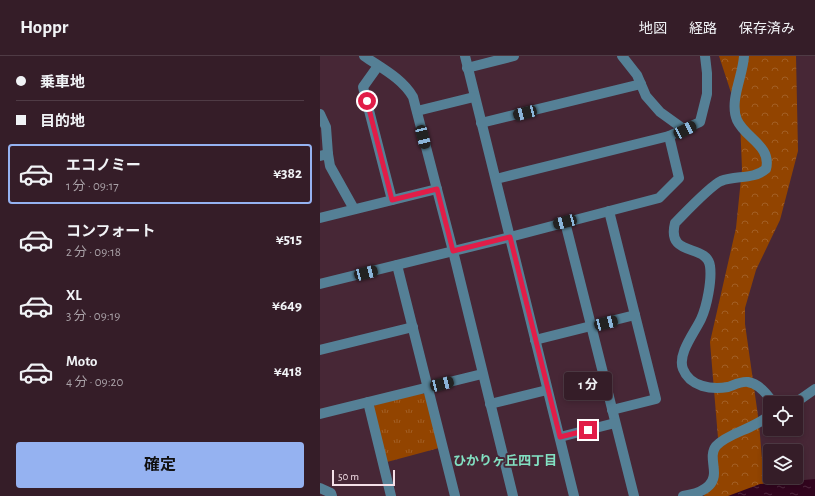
<!DOCTYPE html>
<html lang="ja">
<head>
<meta charset="utf-8">
<style>
	body { margin:0; font-family:"Alegreya Sans","Noto Sans JP",sans-serif; background:#402a34; color:#f1f3f6; height:100vh; display:flex; flex-direction:column; font-size:15px; white-space:nowrap }
	* { box-sizing:border-box; margin:0 }
	p { font-size:13px; color:#aaa2a8 }
	.icon { flex:none; width:22px; height:22px; fill:none; stroke:currentColor; stroke-width:2; stroke-linecap:round; stroke-linejoin:round }
	.map { position:relative; flex:1; overflow:hidden }
	.panel { display:flex; flex-direction:column; background:#351d28; width:320px }
	.panel>* { flex:none }
	.guide { display:grid; align-content:center; height:88px; padding:0 16px; background:#351d28 }
	.fabs { position:absolute; left:443px; top:340px; display:grid; gap:8px }
	.fabs a { display:grid; place-items:center; width:40px; height:40px; border-radius:4px; background:#351d28; box-shadow:0 2px 6px #0003,0 0 0 1px #4f3b45; font-size:20px }
	.scale { position:absolute; left:12px; bottom:10px; width:63px; box-sizing:border-box; padding-left:4px; border:2px solid #f5e0e8; border-top:0; font-size:11px; line-height:14px; white-space:nowrap; color:#f5e0e8; -webkit-text-stroke:3px #472736; paint-order:stroke }
	.end { position:absolute; width:18px; height:18px; margin:-9px; border:5px solid #e11d48; background:#fff; box-shadow:0 0 0 2px #fff }
	.from { border-radius:50% }
	.bubble { position:absolute; height:28px; border-radius:4px; background:#351d28; box-shadow:0 2px 6px #0003,0 0 0 1px #4f3b45; font-size:13px; font-weight:700; line-height:28px; text-align:center }
	.car { position:absolute; width:12px; height:24px; margin:-12px -6px; border-radius:5px; box-shadow:0 0 3px 1px #0007; background:linear-gradient(#222 24%,#8ab4d8 0 40%,#222 0 76%,#8ab4d8 0 86%,#222 0) }
	.guide b { display:flex; align-items:center; gap:14px; height:38px; font-size:15px }
	.guide b+b { border-top:1px solid #4f3b45 }
	.guide i { width:10px; height:10px; background:#f1f3f6 }
	ul { padding:0; list-style:none }
	li { display:flex; align-items:center; gap:12px; height:60px; margin:0 8px 6px; padding:0 8px; border:2px solid transparent; border-radius:4px }
	li div { flex:1 }
	li b { display:block; font-size:15px }
	li em { font-style:normal; font-weight:700 }
	li.active { border-color:#95b2f1 }
	li>.icon { width:36px; height:36px; stroke-width:1.5 }
	.cta { display:flex; gap:8px; margin-top:auto; padding:8px 16px }
	.cta a { flex:1; height:46px; border-radius:4px; background:#95b2f1; color:#111; font-size:16px; font-weight:700; line-height:46px; text-align:center }
	header { display:flex; align-items:center; gap:24px; box-sizing:border-box; height:56px; padding:0 20px; background:#351d28; border-bottom:1px solid #4f3b45 }
	header strong { font-size:19px }
	nav { display:flex; gap:22px; margin-inline-start:auto; font-size:14px }
	main { display:flex; flex:1; min-height:0 }
	.map>svg:first-child { display:block }
</style>
</head>
<body>
<header>
<strong>Hoppr</strong>
<nav><a>地図</a><a>経路</a><a>保存済み</a></nav>
</header>
<main>
<section class="panel">
<div class="guide">
<b><i class="from"></i>乗車地</b>
<b><i></i>目的地</b>
</div>
<ul>
<li class="active"><svg class="icon" aria-label="car" viewBox="0 0 24 24"><path d="M5 17H2v-5l4-1 3-4h7l3 4 3 1v5h-3M9 17h6M6 11h13"/><circle cx="7" cy="17" r="2"/><circle cx="17" cy="17" r="2"/></svg><div><b>エコノミー</b><p>1 分 · 09:17</p></div><em>¥382</em></li>
<li><svg class="icon" aria-label="car" viewBox="0 0 24 24"><path d="M5 17H2v-5l4-1 3-4h7l3 4 3 1v5h-3M9 17h6M6 11h13"/><circle cx="7" cy="17" r="2"/><circle cx="17" cy="17" r="2"/></svg><div><b>コンフォート</b><p>2 分 · 09:18</p></div><em>¥515</em></li>
<li><svg class="icon" aria-label="car" viewBox="0 0 24 24"><path d="M5 17H2v-5l4-1 3-4h7l3 4 3 1v5h-3M9 17h6M6 11h13"/><circle cx="7" cy="17" r="2"/><circle cx="17" cy="17" r="2"/></svg><div><b>XL</b><p>3 分 · 09:19</p></div><em>¥649</em></li>
<li><svg class="icon" aria-label="car" viewBox="0 0 24 24"><path d="M5 17H2v-5l4-1 3-4h7l3 4 3 1v5h-3M9 17h6M6 11h13"/><circle cx="7" cy="17" r="2"/><circle cx="17" cy="17" r="2"/></svg><div><b>Moto</b><p>4 分 · 09:20</p></div><em>¥418</em></li>
</ul>
<div class="cta"><a>確定</a></div>
</section>
<div class="map">
<svg width="495" height="440" viewBox="0 0 495 440">
	<defs>
		<pattern id="forest-crowns" width="20" height="18" patternUnits="userSpaceOnUse"><rect width="20" height="18" fill="#924400"/><path d="M2 6a3 3 0 1 1 6 0M12 15a3 3 0 1 1 6 0" fill="none" stroke="#a25f25"/></pattern>
		<pattern id="park-tufts" width="24" height="20" patternUnits="userSpaceOnUse"><rect width="24" height="20" fill="#924400"/><path d="M3 7l-1-3M5 7V3M7 7l1-3M15 17l-1-3M17 17v-4M19 17l1-3" fill="none" stroke="#a25f25"/></pattern>
		<pattern id="water-ripples" width="26" height="14" patternUnits="userSpaceOnUse"><rect width="26" height="14" fill="#32051e"/><path d="M2 4q2-2 4 0t4 0M15 11q2-2 4 0t4 0" fill="none" stroke="#50293f"/></pattern>
	</defs>
	<rect width="100%" height="100%" fill="#472736"/>
	<!-- forest -->
	<polygon fill="url(#forest-crowns)" points="399,0 476,0 478,95 460,164 436,214 425,252 425,268 439,367 445,440 384,440 398,382 390,286 416,172 422,113 420,64"/>
	<!-- park -->
	<polygon fill="url(#park-tufts)" points="102,337 106,339 119,392 67,406 53,352 55,349"/>
	<!-- water -->
	<polygon fill="url(#water-ripples)" points="495,423 495,440 408,440 440,428"/>
	<g fill="none" stroke-linecap="round" stroke-linejoin="round">
		<!-- minor -->
		<g stroke="#558096" stroke-width="10">
			<path d="M44 0C61 12 82 22 93 41L133 195 193 440"/>
			<polyline points="145,0 254,440"/>
			<polyline points="302,0 317,19 326,40 340,56 365,74"/>
			<path d="M424 0C423 20 409 45 417 64 425 82 452 90 446 113 433 124 416 119 401 125 390 130 365 157 355 167 346 202 387 187 390 210 392 224 387 250 381 263 375 276 357 298 363 313 370 331 392 334 408 331 414 329 421 325 428 326 439 328 448 339 453 347"/>
			<polyline points="58,10 43,31 72,144"/>
			<polyline points="147,12 194,0"/>
			<polyline points="97,55 154,41"/>
			<polyline points="0,58 6,71 8,98"/>
			<polyline points="161,67 321,28"/>
			<polyline points="0,100 8,98 10,110 34,153"/>
			<polyline points="176,123 349,80 380,66 387,38 387,17 385,0"/>
			<polyline points="289,155 336,343 292,354"/>
			<polyline points="0,162 117,133"/>
			<polyline points="245,166 314,440"/>
			<polyline points="77,209 135,440"/>
			<polyline points="0,228 190,181 339,142 359,122 349,80"/>
			<polyline points="215,284 315,259"/>
			<polyline points="0,294 93,271"/>
			<polyline points="48,346 71,440"/>
			<polyline points="475,347 495,333"/>
			<polyline points="170,348 227,334"/>
			<polyline points="0,358 162,318"/>
			<polyline points="240,381 295,367"/>
			<polyline points="0,432 11,437 12,440"/>
			<path d="M363 440C376 438 394 433 394 417 394 407 390 398 396 390 405 380 423 375 434 369 440 366 445 363 450 359"/>
		</g>
	</g>
	<g fill="none" stroke-linecap="round" stroke-linejoin="round">
		<!-- route -->
		<polyline stroke="#e11d48" stroke-width="5" points="47,45 72,144 117,133 133,195 190,181 240,381 268,374"/>
	</g>
	<g text-anchor="middle" dominant-baseline="central" stroke-width="4" stroke-linejoin="round" paint-order="stroke">
		<!-- neighbourhood labels -->
		<g font-size="13" font-weight="bold" fill="#82e0c2" stroke="#472736">
			<text x="185" y="405">ひかりヶ丘四丁目</text>
		</g>
	</g>
</svg>
<div class="fabs">
<a><svg class="icon" aria-label="locate" viewBox="0 0 24 24"><circle cx="12" cy="12" r="6"/><path d="M12 2v4M12 18v4M2 12h4M18 12h4"/></svg></a>
<a><svg class="icon" aria-label="layers" viewBox="0 0 24 24"><path d="M12 4l9 5-9 5-9-5zM3 14l9 5 9-5"/></svg></a>
</div>
<div class="scale">50 m</div>
<i class="end from" style="left:47px;top:45px"></i>
<i class="end" style="left:268px;top:374px"></i>
<div class="bubble" style="left:244px;top:316px;width:48px">1 分</div>
<i class="car" style="left:205px;top:57px;rotate:256deg"></i>
<i class="car" style="left:365px;top:74px;rotate:64deg"></i>
<i class="car" style="left:103px;top:81px;rotate:166deg"></i>
<i class="car" style="left:245px;top:166px;rotate:255deg"></i>
<i class="car" style="left:46px;top:217px;rotate:76deg"></i>
<i class="car" style="left:286px;top:267px;rotate:76deg"></i>
<i class="car" style="left:122px;top:328px;rotate:76deg"></i>
</div>
</main>
</body>
</html>
